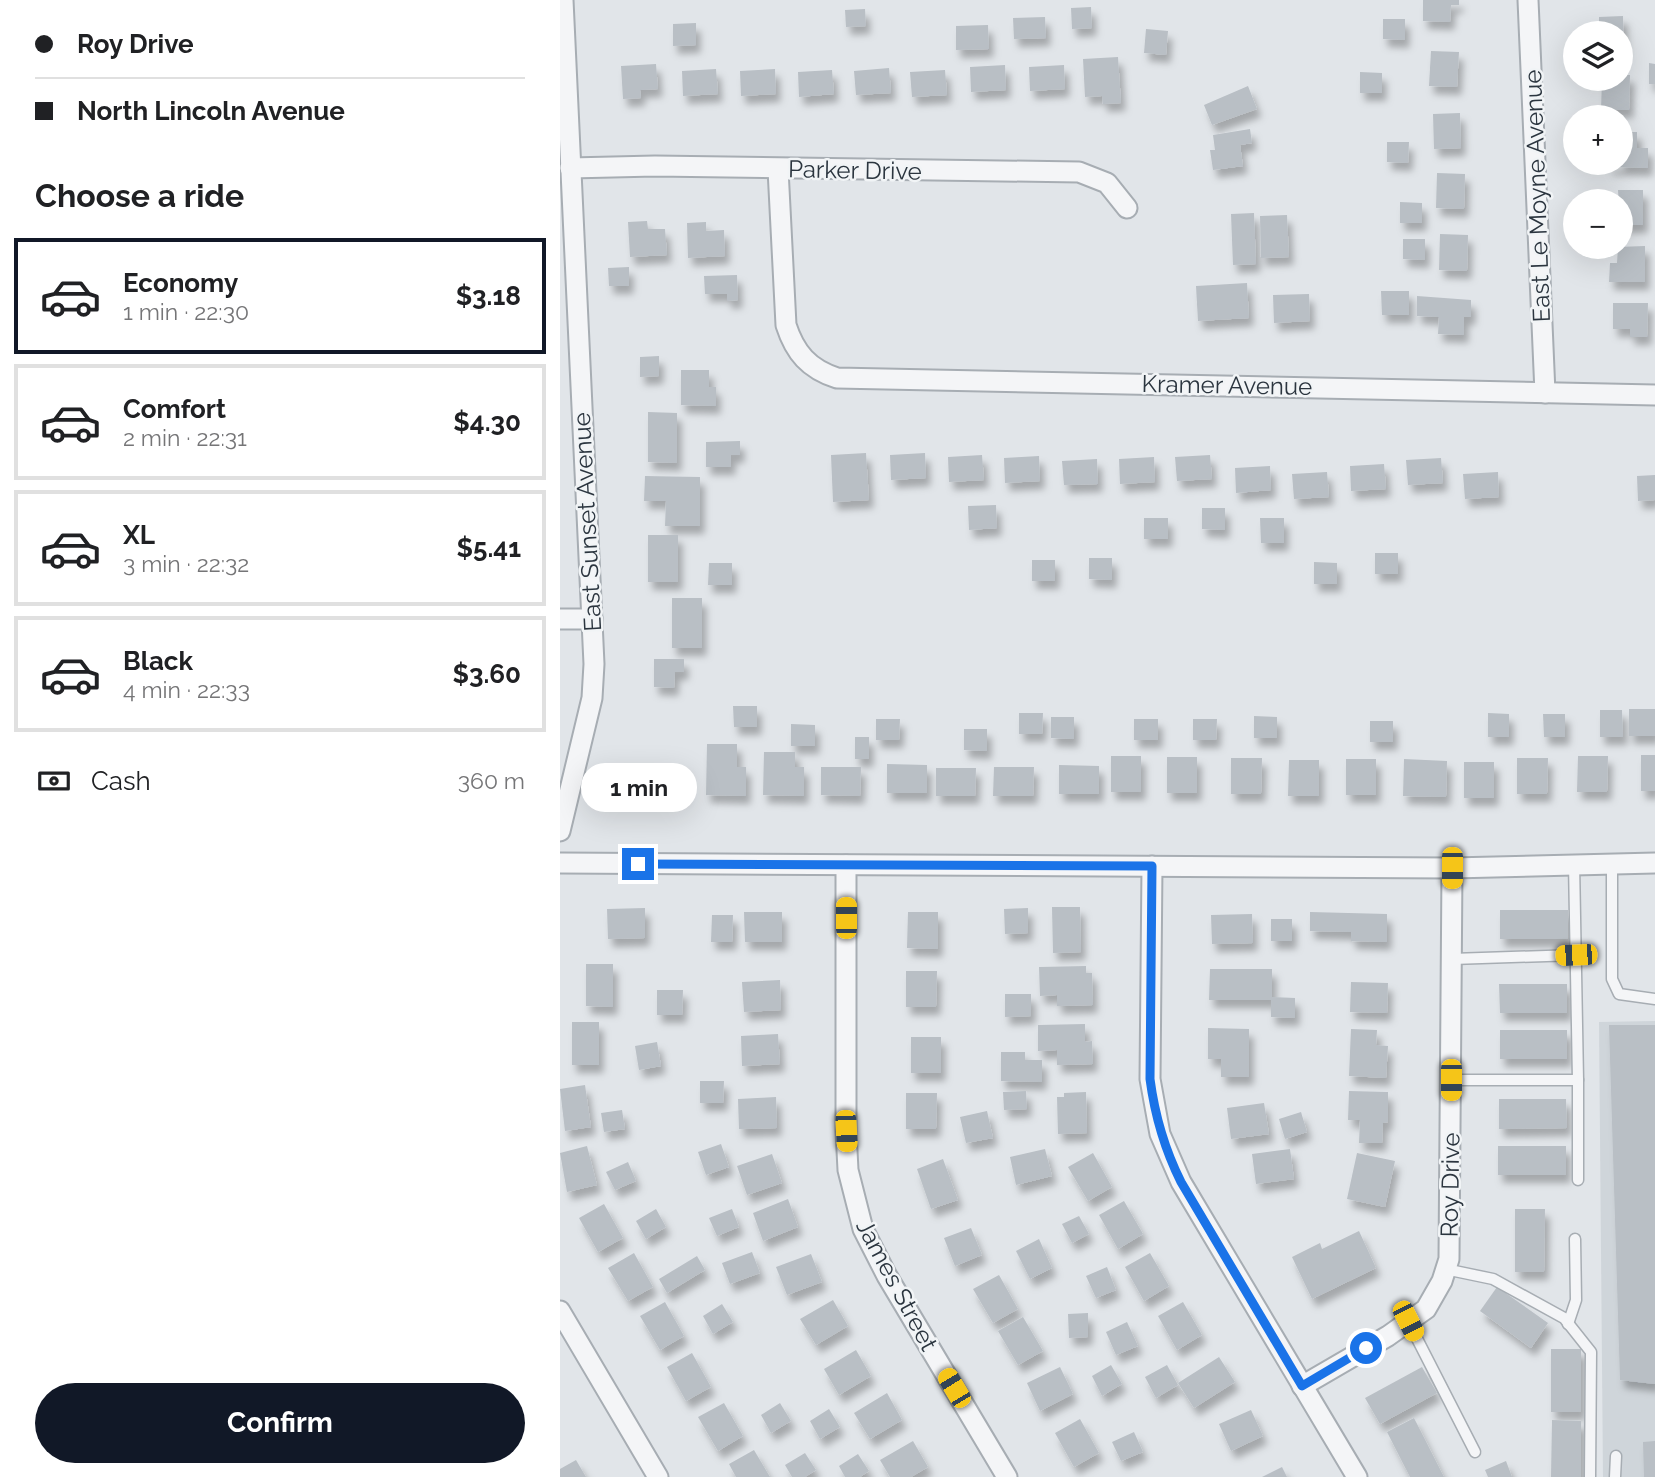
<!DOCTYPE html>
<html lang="en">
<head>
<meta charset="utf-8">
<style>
	body { margin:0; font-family:Raleway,sans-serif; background:#f6f6f6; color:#202124; height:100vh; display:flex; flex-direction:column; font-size:26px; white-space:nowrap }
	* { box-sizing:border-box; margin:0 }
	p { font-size:23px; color:#757577 }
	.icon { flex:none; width:38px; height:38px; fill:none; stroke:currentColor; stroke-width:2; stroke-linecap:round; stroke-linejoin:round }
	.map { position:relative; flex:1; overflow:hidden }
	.sheet { display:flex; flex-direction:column; background:#fff; width:560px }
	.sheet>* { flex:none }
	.banner { display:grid; align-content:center; height:154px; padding:0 35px; background:#fff }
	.buttons { position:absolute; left:1003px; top:21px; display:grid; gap:14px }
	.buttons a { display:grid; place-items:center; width:70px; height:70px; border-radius:50%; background:#fff; box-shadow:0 7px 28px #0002; font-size:35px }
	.end { position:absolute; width:32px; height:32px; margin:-16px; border:9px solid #1a73e8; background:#fff; box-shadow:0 0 0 4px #fff }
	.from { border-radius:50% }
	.bubble { position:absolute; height:49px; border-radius:24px; background:#fff; box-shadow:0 7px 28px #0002; font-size:23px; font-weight:700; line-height:49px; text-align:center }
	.car { position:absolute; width:21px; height:42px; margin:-21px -10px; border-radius:9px; box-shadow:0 0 5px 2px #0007; background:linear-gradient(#f5c518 24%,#345 0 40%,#f5c518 0 76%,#345 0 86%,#f5c518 0) }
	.banner b { display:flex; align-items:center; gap:24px; height:66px; font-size:26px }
	.banner b+b { border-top:2px solid #e0e0e0 }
	.banner i { width:18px; height:18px; background:#202124 }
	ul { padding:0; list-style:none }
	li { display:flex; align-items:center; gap:21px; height:116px; margin:0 14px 10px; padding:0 21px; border:4px solid #e0e0e0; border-radius:0px }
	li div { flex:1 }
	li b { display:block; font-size:26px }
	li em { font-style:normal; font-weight:700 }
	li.on { border-color:#111827 }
	li>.icon { width:63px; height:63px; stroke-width:1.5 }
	h2 { padding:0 35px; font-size:32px; line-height:84px }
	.pay { display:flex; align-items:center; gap:18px; height:77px; padding:0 35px; font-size:26px }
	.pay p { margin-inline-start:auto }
	.action { display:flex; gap:14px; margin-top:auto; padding:14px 35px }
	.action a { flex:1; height:80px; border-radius:42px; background:#111827; color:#fff; font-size:28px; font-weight:700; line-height:80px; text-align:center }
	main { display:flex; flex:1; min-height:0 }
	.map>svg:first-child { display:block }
</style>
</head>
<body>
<main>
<section class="sheet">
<div class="banner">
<b><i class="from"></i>Roy Drive</b>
<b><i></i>North Lincoln Avenue</b>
</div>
<h2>Choose a ride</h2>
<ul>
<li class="on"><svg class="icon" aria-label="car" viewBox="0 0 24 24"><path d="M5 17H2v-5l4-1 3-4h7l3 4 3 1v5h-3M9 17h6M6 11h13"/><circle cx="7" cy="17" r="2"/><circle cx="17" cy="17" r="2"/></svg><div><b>Economy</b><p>1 min · 22:30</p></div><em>$3.18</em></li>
<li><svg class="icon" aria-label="car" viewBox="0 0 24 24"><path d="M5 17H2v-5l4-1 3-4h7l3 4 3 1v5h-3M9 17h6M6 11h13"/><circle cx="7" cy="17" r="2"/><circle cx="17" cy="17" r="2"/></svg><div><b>Comfort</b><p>2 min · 22:31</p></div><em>$4.30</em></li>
<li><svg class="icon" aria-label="car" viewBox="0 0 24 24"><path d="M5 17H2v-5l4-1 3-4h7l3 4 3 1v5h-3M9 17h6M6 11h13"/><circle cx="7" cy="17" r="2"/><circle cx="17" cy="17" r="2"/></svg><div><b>XL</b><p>3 min · 22:32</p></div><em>$5.41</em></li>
<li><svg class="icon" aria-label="car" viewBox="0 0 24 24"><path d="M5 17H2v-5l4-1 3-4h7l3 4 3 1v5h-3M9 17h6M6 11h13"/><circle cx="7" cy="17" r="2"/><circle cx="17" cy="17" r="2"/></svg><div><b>Black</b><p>4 min · 22:33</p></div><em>$3.60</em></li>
</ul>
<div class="pay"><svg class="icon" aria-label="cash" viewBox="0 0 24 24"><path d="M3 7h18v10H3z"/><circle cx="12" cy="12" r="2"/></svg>Cash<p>360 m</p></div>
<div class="action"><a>Confirm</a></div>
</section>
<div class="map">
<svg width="1095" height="1477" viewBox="0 0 1095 1477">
	<defs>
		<filter id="shadow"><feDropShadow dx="4.5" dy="8" stdDeviation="3.5" flood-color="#0004"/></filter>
	</defs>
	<rect width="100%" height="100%" fill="#e1e5e9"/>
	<!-- built -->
	<polygon fill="#cfd5da" points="1095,1021 1095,1477 1043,1477 1039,1022"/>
	<!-- building -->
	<g fill="#b9bfc5" filter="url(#shadow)">
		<polygon points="863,0 899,0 899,5 891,5 890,22 863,21"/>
		<polygon points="531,7 532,28 512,29 511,8"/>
		<polygon points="305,9 306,26 286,27 285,10"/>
		<polygon points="1063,16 1064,52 1060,52 1060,33 1039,33 1039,17"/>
		<polygon points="485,17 486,38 454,39 453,18"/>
		<polygon points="823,19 845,19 845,40 823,39"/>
		<polygon points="136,23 136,45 113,46 113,24"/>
		<polygon points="428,25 429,49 396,50 396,26"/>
		<polygon points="586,29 608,31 606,55 584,53"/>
		<polygon points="871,51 899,52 897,87 869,86"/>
		<polygon points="558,57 561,103 543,104 542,96 525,97 523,59"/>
		<polygon points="1089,63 1095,64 1095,84 1089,84"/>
		<polygon points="96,64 98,89 80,90 81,98 63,99 61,66"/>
		<polygon points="445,65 446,90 411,92 410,67"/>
		<polygon points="504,65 505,89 470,91 469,67"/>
		<polygon points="329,68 331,93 296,95 294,71"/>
		<polygon points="156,69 158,94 123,96 122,71"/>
		<polygon points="215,69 216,94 181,96 180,71"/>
		<polygon points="272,70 274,94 239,97 238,72"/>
		<polygon points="385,70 387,95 352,97 350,72"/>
		<polygon points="800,72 822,73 822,93 800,93"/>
		<polygon points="1060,75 1070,75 1069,110 1041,110 1042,79 1060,79"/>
		<polygon points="688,86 697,109 652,125 644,105"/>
		<polygon points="900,113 901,148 874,149 873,114"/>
		<polygon points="690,129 692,143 680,145 683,166 653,170 650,150 655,150 653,135"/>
		<polygon points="1060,132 1077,132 1077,148 1088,148 1088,168 1048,167 1049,163 1060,163"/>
		<polygon points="827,142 849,142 848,163 827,162"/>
		<polygon points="877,173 905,174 904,209 876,208"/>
		<polygon points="1058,190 1083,190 1083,225 1060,225"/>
		<polygon points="840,202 862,203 862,223 840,223"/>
		<polygon points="694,213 696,264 673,265 671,214"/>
		<polygon points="727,215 729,257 701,258 700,216"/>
		<polygon points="87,221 88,229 105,229 107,255 70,257 68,222"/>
		<polygon points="146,222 146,231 164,230 165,256 128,258 127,223"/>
		<polygon points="880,234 908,235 907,271 879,270"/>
		<polygon points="843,239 865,239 865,260 843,259"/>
		<polygon points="1085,246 1085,282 1049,282 1050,263 1057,263 1058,247"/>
		<polygon points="69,267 69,286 49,286 48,268"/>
		<polygon points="177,275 178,300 167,301 167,294 145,294 144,276"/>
		<polygon points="687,283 689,318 638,321 636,286"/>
		<polygon points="821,291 849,291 849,315 822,315"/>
		<polygon points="749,294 750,321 714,323 713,295"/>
		<polygon points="857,296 911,300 911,317 904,317 904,335 878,334 879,317 857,316"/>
		<polygon points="1053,303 1088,303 1087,337 1070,337 1070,329 1053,329"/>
		<polygon points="99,356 99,376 80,377 80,357"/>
		<polygon points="121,370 149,370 149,387 156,387 156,406 121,405"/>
		<polygon points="88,412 117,413 117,463 88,462"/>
		<polygon points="180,441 180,455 171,455 171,467 146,467 146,442"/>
		<polygon points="306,453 309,500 273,502 271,455"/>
		<polygon points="365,453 366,478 331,480 330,455"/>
		<polygon points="422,455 424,480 389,482 388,457"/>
		<polygon points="650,455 652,479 617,481 615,457"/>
		<polygon points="479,456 480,481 445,483 444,458"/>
		<polygon points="594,457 595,482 560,484 559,459"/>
		<polygon points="881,458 883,483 848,485 846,460"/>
		<polygon points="537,459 538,484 504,485 502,461"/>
		<polygon points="824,464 826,489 791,491 790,466"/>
		<polygon points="710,466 711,490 676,493 675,468"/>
		<polygon points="767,472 769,497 734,499 732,474"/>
		<polygon points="938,472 939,497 905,499 903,474"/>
		<polygon points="1095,475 1095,500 1078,501 1077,476"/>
		<polygon points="85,476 140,477 140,526 105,526 106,501 84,501"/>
		<polygon points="436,505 437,528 409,530 408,506"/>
		<polygon points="642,508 665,508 665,530 642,529"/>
		<rect x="584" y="518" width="24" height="21"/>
		<polygon points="700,518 724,518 724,543 701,543"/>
		<rect x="88" y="535" width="30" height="47"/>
		<rect x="815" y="553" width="23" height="21"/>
		<polygon points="529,558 552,558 552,580 529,579"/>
		<rect x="472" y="560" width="23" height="21"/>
		<polygon points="754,562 777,563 777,584 754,584"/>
		<polygon points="149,563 172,563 172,585 148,585"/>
		<rect x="112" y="598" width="30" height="50"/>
		<polygon points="94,659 124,659 124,672 115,672 114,688 94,687"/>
		<polygon points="173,706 197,706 197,727 174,727"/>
		<rect x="1069" y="709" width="26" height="27"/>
		<polygon points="1040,710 1062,710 1063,737 1040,737"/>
		<polygon points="459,713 483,713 482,734 459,734"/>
		<polygon points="928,713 949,714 949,737 928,737"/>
		<polygon points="983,714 1005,714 1005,737 984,737"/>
		<polygon points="694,716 717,717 717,738 694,738"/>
		<polygon points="491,717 514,717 514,739 491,738"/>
		<polygon points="316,719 340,719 339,740 316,740"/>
		<rect x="574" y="719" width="24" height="21"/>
		<polygon points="633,719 657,719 656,740 633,740"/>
		<rect x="810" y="721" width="23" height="21"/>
		<polygon points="231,724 255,725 255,746 231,746"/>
		<polygon points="404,729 427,729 427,751 404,750"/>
		<rect x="295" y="737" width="14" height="22"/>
		<polygon points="147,744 177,744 177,767 186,767 186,796 146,795"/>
		<polygon points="204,752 235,752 235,767 244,767 244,796 203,795"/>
		<rect x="1081" y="755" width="14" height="36"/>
		<rect x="551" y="756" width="30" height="36"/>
		<polygon points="1018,756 1048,756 1047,792 1017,792"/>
		<rect x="607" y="757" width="30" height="36"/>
		<polygon points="671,758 702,758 701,794 671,794"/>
		<polygon points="957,758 988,758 987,794 957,794"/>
		<rect x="786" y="759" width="30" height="36"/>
		<polygon points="844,759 887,761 886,797 843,796"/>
		<polygon points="729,760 759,760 759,796 728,796"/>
		<rect x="904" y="762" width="30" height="36"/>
		<polygon points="327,764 367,765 367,793 327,793"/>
		<polygon points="83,765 124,766 123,794 83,794"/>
		<polygon points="499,765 539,766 539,794 499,794"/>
		<polygon points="261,767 301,767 300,796 261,795"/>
		<polygon points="434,767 474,767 473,796 433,796"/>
		<polygon points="376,768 416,768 415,796 376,796"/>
		<polygon points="492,907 520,907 521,952 493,953"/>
		<polygon points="85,908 85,938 48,939 47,909"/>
		<polygon points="468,908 468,933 445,934 444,909"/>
		<rect x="940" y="910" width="68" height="29"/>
		<polygon points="184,912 222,912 222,942 185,942"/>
		<polygon points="348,912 378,912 378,949 347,948"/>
		<polygon points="750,912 827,914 827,942 791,941 791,932 750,931"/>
		<polygon points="692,914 693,943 652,944 651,915"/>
		<polygon points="152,915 173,915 172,942 151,942"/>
		<rect x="711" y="919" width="21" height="22"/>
		<polygon points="26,964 53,964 53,1007 26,1006"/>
		<polygon points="526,966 526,973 532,973 533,1005 497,1006 497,995 480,996 479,967"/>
		<polygon points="650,969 712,969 712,997 735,998 735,1018 711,1017 711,1000 649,1000"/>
		<polygon points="346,971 377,971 376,1007 346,1007"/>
		<polygon points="220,980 221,1010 184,1012 182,982"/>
		<polygon points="791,982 828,983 827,1013 790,1012"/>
		<polygon points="939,984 1007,984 1007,1013 940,1013"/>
		<polygon points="97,990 123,990 122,1015 97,1015"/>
		<polygon points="445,994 471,994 471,1016 445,1017"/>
		<rect x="12" y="1022" width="27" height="43"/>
		<polygon points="525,1024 525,1042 532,1041 533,1064 497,1065 497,1050 478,1051 478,1025"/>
		<polygon points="1049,1025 1095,1025 1095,1384 1060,1380"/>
		<polygon points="648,1028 689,1029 689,1077 661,1077 661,1059 648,1059"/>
		<polygon points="791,1029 817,1030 816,1045 828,1046 826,1078 789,1076"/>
		<rect x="940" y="1030" width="67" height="29"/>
		<polygon points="218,1034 220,1064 182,1066 181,1036"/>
		<rect x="351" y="1037" width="30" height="36"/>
		<polygon points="97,1042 101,1066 79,1070 75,1046"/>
		<polygon points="441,1052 465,1052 465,1060 482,1060 482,1082 441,1081"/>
		<polygon points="140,1081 164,1081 163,1103 140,1103"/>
		<polygon points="25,1085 31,1127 5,1131 0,1089"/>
		<polygon points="466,1091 467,1109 444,1110 443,1092"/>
		<polygon points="789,1091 828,1092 828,1122 823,1123 822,1143 799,1143 800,1120 788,1120"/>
		<polygon points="526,1092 527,1133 498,1134 497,1097 504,1097 504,1093"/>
		<polygon points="346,1093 377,1093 376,1129 346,1129"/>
		<polygon points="216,1097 217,1128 179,1129 178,1099"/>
		<polygon points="939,1099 1006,1099 1007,1128 939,1129"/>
		<polygon points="704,1103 709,1134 671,1139 667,1108"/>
		<polygon points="62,1110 65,1129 44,1132 41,1113"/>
		<polygon points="427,1111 433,1138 406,1143 400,1117"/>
		<polygon points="741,1112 747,1132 725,1139 719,1119"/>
		<polygon points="161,1144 169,1167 146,1175 138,1152"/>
		<polygon points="27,1146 37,1185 7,1192 0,1153"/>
		<rect x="938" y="1146" width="68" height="29"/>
		<polygon points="485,1149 492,1176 456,1185 450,1157"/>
		<polygon points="730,1149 734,1179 696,1184 692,1154"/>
		<polygon points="533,1153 552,1187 528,1201 508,1167"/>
		<polygon points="797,1153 835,1161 825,1207 787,1199"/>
		<polygon points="212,1154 222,1183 187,1195 177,1166"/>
		<polygon points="383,1159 398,1200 371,1209 357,1169"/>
		<polygon points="68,1162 76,1181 55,1190 46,1172"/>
		<polygon points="228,1199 238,1227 203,1241 193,1213"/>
		<polygon points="564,1201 583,1234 558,1249 539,1215"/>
		<polygon points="44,1204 63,1238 38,1252 19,1218"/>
		<polygon points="96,1209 106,1227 86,1239 76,1221"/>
		<polygon points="172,1209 179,1227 157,1236 149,1218"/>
		<polygon points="955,1209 985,1209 984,1272 955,1272"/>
		<polygon points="519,1216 529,1234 512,1243 502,1224"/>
		<polygon points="411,1228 422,1255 395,1266 384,1238"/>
		<polygon points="799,1231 816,1268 752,1299 732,1257 760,1243 762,1249"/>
		<polygon points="479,1239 492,1268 470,1279 456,1251"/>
		<polygon points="192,1252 200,1273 170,1284 162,1263"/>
		<polygon points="74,1253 93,1287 68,1301 48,1268"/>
		<polygon points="590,1253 609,1286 584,1301 565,1267"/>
		<polygon points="251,1254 262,1282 227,1295 216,1267"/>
		<polygon points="137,1256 145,1270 107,1293 99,1279"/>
		<polygon points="547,1267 556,1290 536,1298 526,1276"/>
		<polygon points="439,1275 458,1309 433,1323 413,1289"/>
		<polygon points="937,1287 988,1323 971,1348 920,1311"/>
		<polygon points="273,1300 288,1326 256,1345 240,1319"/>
		<polygon points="105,1302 124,1336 100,1350 80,1316"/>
		<polygon points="623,1302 642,1335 617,1350 598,1316"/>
		<polygon points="162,1304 173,1322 153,1334 143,1316"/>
		<polygon points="528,1313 528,1337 509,1338 508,1314"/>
		<polygon points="463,1317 483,1351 458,1365 438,1331"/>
		<polygon points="567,1322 578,1346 556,1355 546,1332"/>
		<rect x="991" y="1349" width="30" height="63"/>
		<polygon points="296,1350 311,1376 279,1395 264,1369"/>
		<polygon points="132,1353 151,1387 126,1401 107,1367"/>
		<polygon points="659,1357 675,1382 634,1408 618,1383"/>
		<polygon points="551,1365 562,1384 542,1396 532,1376"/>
		<polygon points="607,1365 618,1385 596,1398 585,1377"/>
		<polygon points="500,1367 513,1394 480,1411 467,1383"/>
		<polygon points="862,1367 877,1393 820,1424 805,1398"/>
		<polygon points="327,1393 342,1420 310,1439 294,1413"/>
		<polygon points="164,1403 183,1436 158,1451 138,1417"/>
		<polygon points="220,1403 231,1421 211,1433 201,1415"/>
		<polygon points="269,1409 280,1427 260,1439 250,1421"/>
		<polygon points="691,1410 703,1436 671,1451 659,1424"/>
		<polygon points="854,1418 884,1477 850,1477 827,1432"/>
		<polygon points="520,1419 539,1453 514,1467 495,1433"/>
		<polygon points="992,1420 1021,1421 1021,1477 991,1477"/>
		<polygon points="574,1432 583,1452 561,1461 552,1442"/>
		<polygon points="353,1441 368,1467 351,1477 330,1477 320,1460"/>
		<polygon points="1095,1441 1095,1477 1084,1477 1083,1442"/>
		<polygon points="194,1450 210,1477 176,1477 169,1464"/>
		<polygon points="245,1453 256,1470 245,1477 232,1477 225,1465"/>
		<polygon points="298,1454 309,1471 300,1477 285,1477 279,1466"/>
		<polygon points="16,1460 26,1477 0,1477 0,1469"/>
		<polygon points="946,1461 952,1477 928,1477 925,1470"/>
		<polygon points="722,1467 727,1477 702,1477"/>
	</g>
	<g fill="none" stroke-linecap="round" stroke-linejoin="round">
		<defs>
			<g id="lane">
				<polyline points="1014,863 1018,1080"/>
				<polyline points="1052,863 1052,979 1059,994 1095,999"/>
				<polyline points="892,959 1016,955"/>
				<polyline points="891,1080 1018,1080 1018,1180"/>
				<polyline points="885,1269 933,1279 1004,1318 1031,1352 1030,1477"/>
				<polyline points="848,1321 915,1452"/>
				<polyline points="1008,1324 1016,1300 1015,1239"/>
				<polyline points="1055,1477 1056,1456"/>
			</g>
			<g id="street">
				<polyline points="968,0 985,393"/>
				<polyline points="10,168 95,166 519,172 547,183 567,208"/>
				<path d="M218 169 226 325C235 353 249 369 277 378L1095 395"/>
				<polyline points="0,619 32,619"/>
				<polyline points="0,831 32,698 34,664 3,0"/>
				<polyline points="0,863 892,868 1095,863"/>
				<polyline points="286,865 286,1131 288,1170 303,1229 327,1276 447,1477"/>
				<polyline points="592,866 590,1079 600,1134 621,1182 797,1477"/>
				<polyline points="0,1311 98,1477"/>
				<polyline points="742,1386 828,1336 866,1309 882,1281 889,1259 892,868"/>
			</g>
		</defs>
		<!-- lane casing -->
		<use href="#lane" stroke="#a7adb3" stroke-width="13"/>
		<!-- street casing -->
		<use href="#street" stroke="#a7adb3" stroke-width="23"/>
		<!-- lane -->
		<use href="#lane" stroke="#f4f5f7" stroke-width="10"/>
		<!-- street -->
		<use href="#street" stroke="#f4f5f7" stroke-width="19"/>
	</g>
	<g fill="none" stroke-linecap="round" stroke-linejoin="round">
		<!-- route -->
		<path stroke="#1a73e8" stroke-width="9" d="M78 864 592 866 590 1079C595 1117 604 1148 621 1182L742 1386 806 1348"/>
	</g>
	<g text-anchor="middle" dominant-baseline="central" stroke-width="5" stroke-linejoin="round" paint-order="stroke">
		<!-- street labels -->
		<g font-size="24" fill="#2b353f" stroke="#f1f4f6">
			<text transform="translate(295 170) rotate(1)">Parker Drive</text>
			<text transform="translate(977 196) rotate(-92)">East Le Moyne Avenue</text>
			<text transform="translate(667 385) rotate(1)">Kramer Avenue</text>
			<text transform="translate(27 522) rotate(-93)">East Sunset Avenue</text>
			<text transform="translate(890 1185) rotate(-89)">Roy Drive</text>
			<text transform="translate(337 1285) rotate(62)">James Street</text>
		</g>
	</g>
</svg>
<div class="buttons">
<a><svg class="icon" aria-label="layers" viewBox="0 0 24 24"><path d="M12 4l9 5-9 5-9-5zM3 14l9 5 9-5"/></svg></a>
<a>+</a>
<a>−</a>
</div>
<i class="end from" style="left:806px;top:1348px"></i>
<i class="end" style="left:78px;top:864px"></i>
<div class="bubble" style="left:21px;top:763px;width:116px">1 min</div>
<i class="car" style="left:892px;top:868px;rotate:180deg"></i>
<i class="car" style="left:286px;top:918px;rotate:0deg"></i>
<i class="car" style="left:1016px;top:955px;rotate:268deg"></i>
<i class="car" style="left:891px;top:1080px;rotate:180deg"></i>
<i class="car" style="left:286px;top:1131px;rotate:177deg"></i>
<i class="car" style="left:848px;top:1321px;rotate:153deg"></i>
<i class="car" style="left:394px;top:1388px;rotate:329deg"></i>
</div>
</main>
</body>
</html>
